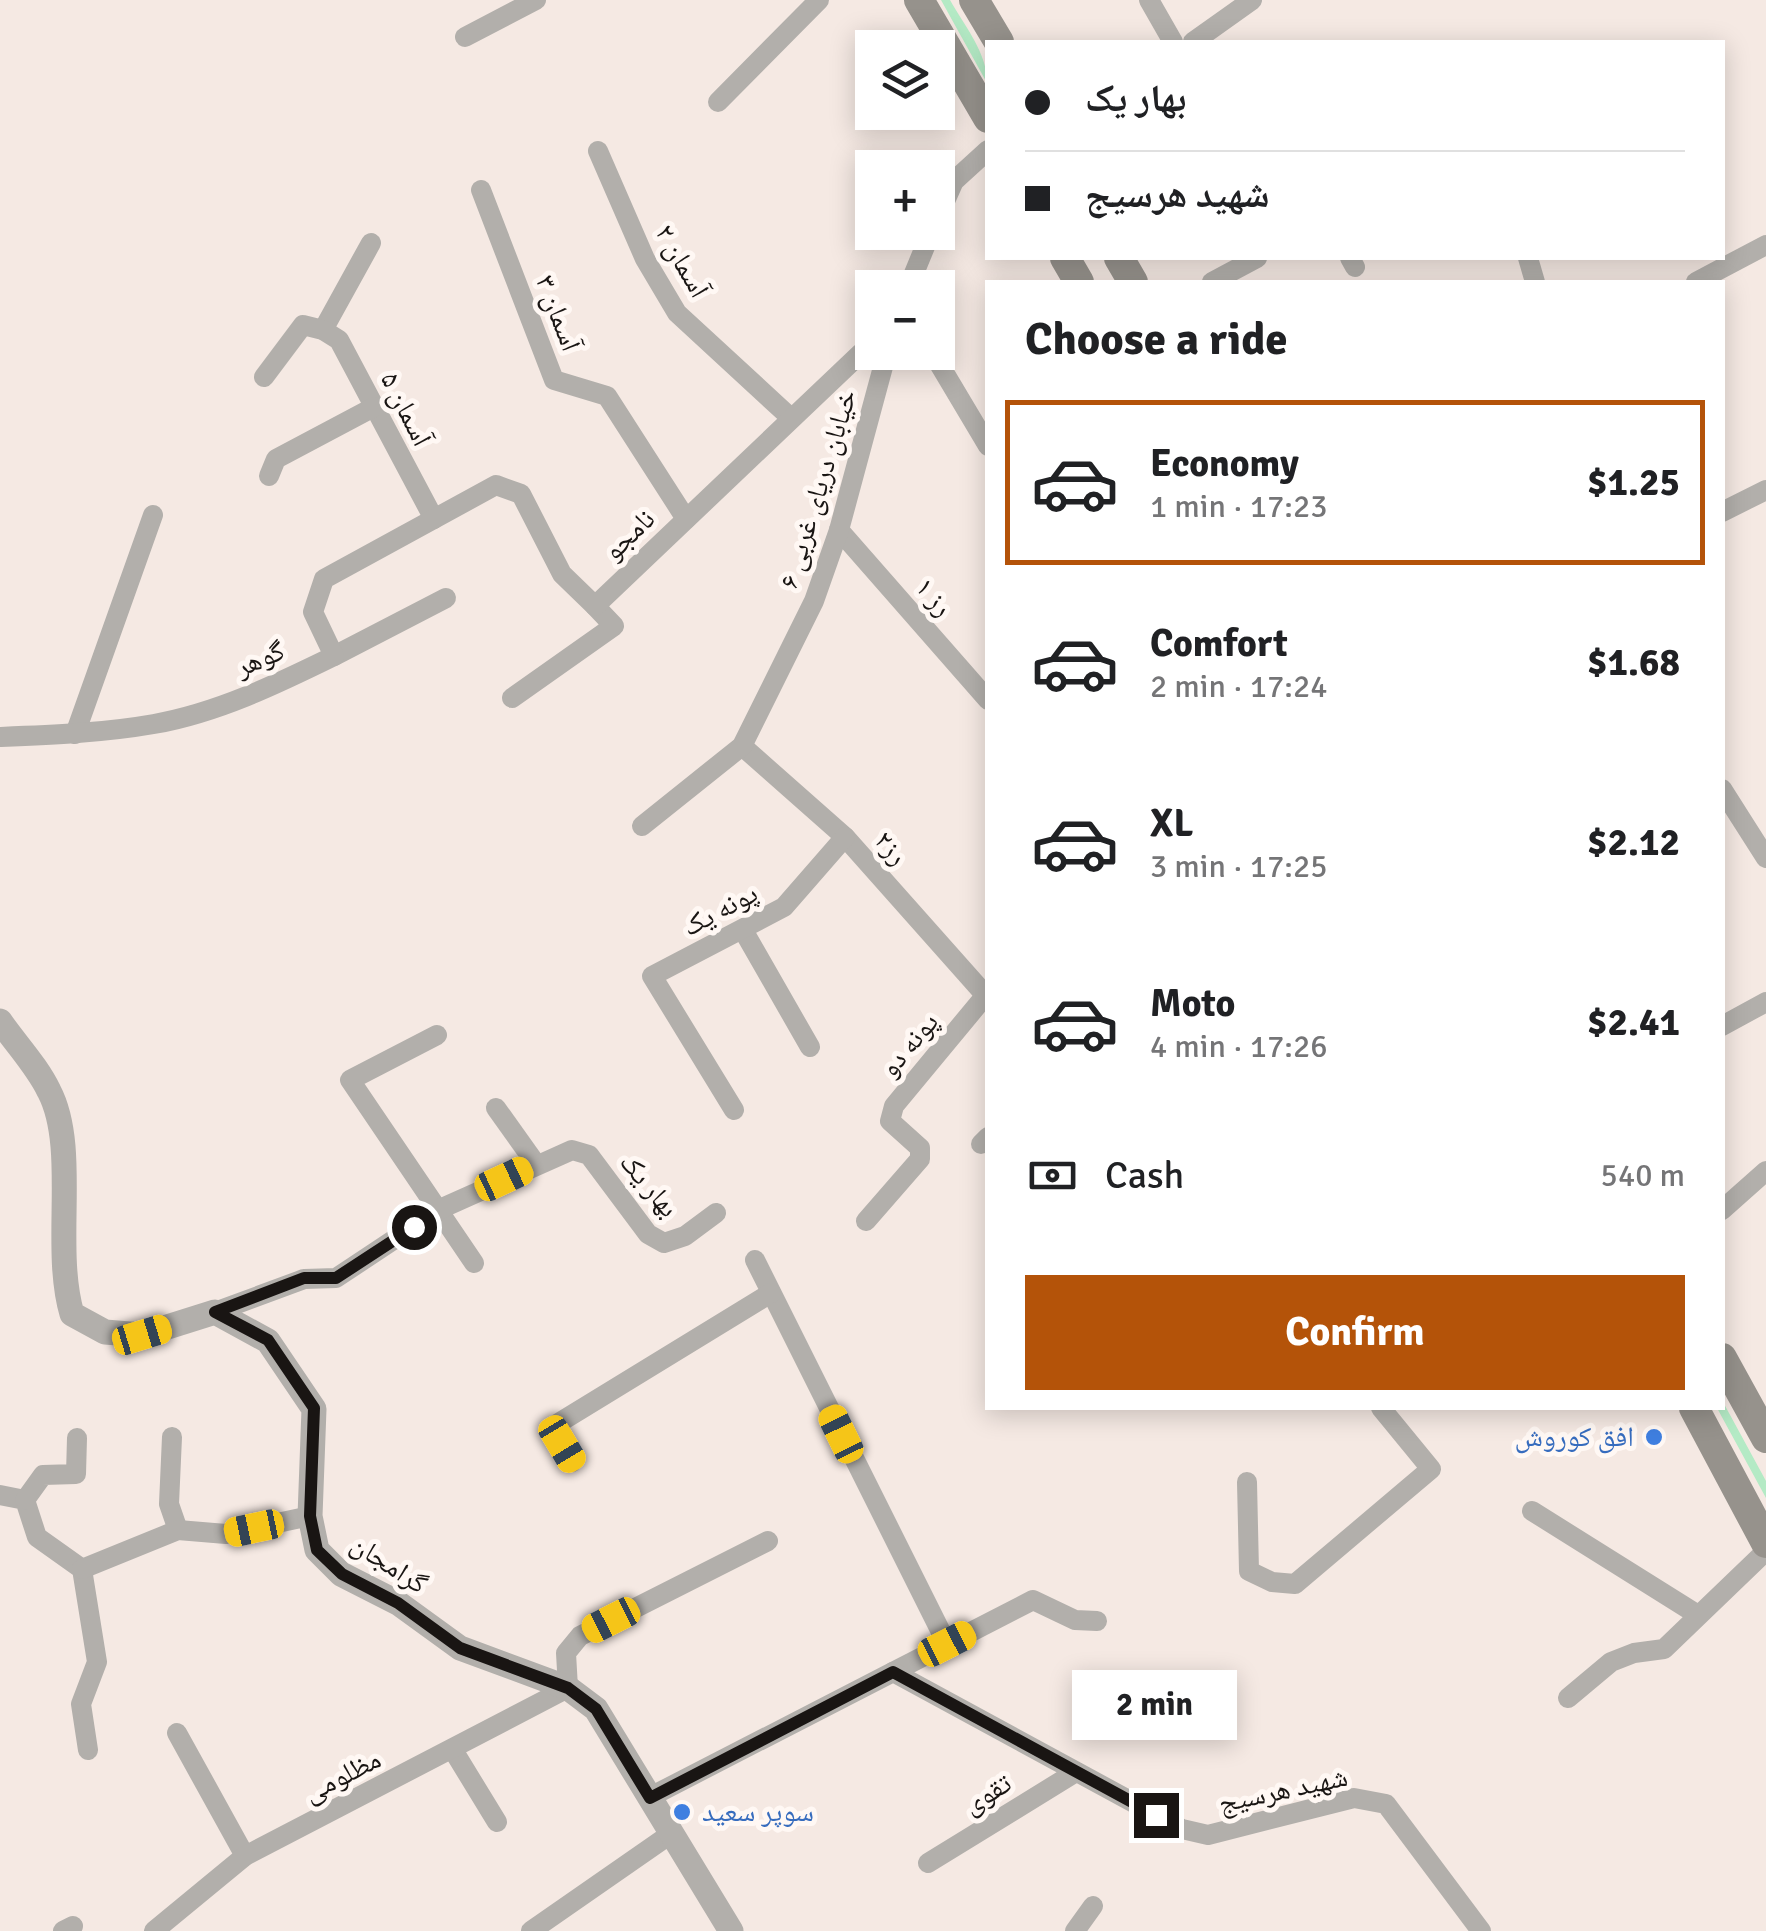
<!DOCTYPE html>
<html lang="en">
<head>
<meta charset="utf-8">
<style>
	body { margin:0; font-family:Signika,"Noto Naskh Arabic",sans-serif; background:#f2f2f2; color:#202124; height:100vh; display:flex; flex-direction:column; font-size:38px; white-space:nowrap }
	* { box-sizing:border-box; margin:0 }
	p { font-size:32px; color:#757577 }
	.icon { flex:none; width:55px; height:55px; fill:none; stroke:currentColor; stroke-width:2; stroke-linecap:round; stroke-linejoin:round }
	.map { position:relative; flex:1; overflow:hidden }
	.sheet { position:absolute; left:985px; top:280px; width:740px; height:1130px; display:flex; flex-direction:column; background:#fff; border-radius:0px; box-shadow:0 5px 25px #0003 }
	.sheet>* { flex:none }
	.hud { position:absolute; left:985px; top:40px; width:740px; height:220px; border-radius:0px; box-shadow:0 5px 25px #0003; display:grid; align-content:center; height:220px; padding:0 40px; background:#fff }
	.controls { position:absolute; left:855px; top:30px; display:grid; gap:20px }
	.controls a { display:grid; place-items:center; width:100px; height:100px; border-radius:0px; background:#fff; box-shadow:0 5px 25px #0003; font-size:50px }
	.end { position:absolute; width:45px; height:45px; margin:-22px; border:12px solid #191513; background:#fff; box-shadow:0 0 0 5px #fff }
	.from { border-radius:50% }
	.bubble { position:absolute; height:70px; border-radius:0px; background:#fff; box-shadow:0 5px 25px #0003; font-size:32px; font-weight:700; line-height:70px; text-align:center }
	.car { position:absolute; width:30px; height:60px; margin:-30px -15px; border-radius:12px; box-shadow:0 0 8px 2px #0007; background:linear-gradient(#f5c518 24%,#345 0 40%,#f5c518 0 76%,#345 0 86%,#f5c518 0) }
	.hud b { display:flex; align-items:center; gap:35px; height:95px; font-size:38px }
	.hud b+b { border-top:2px solid #e0e0e0 }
	.hud i { width:25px; height:25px; background:#202124 }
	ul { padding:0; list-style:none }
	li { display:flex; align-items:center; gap:30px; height:165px; margin:0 20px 15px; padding:0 20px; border:5px solid transparent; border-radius:0px }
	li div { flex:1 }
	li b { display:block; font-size:38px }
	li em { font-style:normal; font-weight:700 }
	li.selected { border-color:#b45309 }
	li>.icon { width:90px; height:90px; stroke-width:1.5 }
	h2 { padding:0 40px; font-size:45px; line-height:120px }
	.pay { display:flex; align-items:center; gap:25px; height:110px; padding:0 40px; font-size:38px }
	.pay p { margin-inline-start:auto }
	.action { display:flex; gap:20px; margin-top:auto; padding:20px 40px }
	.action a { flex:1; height:115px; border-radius:0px; background:#b45309; color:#fff; font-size:40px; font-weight:700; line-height:115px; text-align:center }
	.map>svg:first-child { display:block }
</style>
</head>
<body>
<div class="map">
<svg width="1766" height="1931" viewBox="0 0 1766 1931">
	<rect width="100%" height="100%" fill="#f5e9e3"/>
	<!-- green -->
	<g fill="#b4eac5">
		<path d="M941 0H950C964 25 988 54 987 83Z"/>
		<polygon points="1723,1402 1766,1481 1766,1498 1717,1408 1722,1408"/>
	</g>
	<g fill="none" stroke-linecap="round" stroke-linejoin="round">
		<!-- minor -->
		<g stroke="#b2afab" stroke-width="20">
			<polyline points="1149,0 1173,42"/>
			<polyline points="465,37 536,0"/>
			<polyline points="1193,42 1252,0"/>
			<polyline points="718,102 819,0"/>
			<polyline points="598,151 645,259 677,313 791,418"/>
			<polyline points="481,190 554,380 607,396 686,519"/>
			<polyline points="938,217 954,181 988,150"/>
			<polyline points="1350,258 1355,267"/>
			<polyline points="1528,258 1535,282"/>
			<polyline points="1212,282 1257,258"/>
			<polyline points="1696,282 1766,245"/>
			<polyline points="908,288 931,232"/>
			<polyline points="323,330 371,243"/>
			<polyline points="932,352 988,446"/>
			<polyline points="264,377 303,325 323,330 339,340 434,519"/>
			<polyline points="269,476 276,459 374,407"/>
			<polyline points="1722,512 1766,490"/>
			<polyline points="839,530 988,700"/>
			<polyline points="334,656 446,598"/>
			<polyline points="512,698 614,626 595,606"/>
			<polyline points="75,734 153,515"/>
			<path d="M0 737C51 735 103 733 154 724 217 713 277 684 334 656L313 612 324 579 496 485 521 494 562 574 595 606 861 353 872 349"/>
			<polyline points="742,746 845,837 988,998"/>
			<polyline points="1722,789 1766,858"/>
			<polyline points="642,826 742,746 814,601 839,530 887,352"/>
			<polyline points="743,930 810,1047"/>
			<polyline points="1722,1026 1766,1002"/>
			<polyline points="437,1035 350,1080 474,1263"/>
			<polyline points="496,1108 536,1164"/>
			<polyline points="734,1110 652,976 784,907 845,837"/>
			<polyline points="981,1144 988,1137"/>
			<polyline points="1722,1210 1766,1171"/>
			<polyline points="866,1221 920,1159 920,1148 890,1121 894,1106 985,996"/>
			<polyline points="755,1260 947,1644"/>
			<polyline points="215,1312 304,1279 336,1278 440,1209 572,1150 589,1155 648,1234 664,1243 685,1236 716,1213"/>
			<polyline points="172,1437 169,1504 178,1530"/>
			<polyline points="572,1462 552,1427 771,1293"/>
			<polyline points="1247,1482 1249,1571 1272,1582 1295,1584 1431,1469 1381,1408"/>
			<polyline points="0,1495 25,1500 37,1537 82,1569 97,1662 81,1704 88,1750"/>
			<polyline points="25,1500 43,1475 76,1474 77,1438"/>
			<polyline points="1532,1511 1698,1615"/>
			<polyline points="82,1569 178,1530 226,1534 310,1516"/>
			<polyline points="893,1672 1033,1600 1075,1620 1097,1621"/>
			<polyline points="1568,1698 1611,1662 1634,1653 1664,1649 1766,1551"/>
			<polyline points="177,1733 245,1856"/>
			<polyline points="453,1750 497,1822"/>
			<polyline points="650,1797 893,1672 1182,1829 1208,1835 1354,1798 1386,1804 1481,1931"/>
			<polyline points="928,1863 1076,1772"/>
			<polyline points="63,1931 73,1926"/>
			<polyline points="154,1931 245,1856 568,1688 566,1653 580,1636 768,1541"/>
			<polyline points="531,1931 672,1833"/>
			<polyline points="1075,1931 1093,1906"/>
		</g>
		<!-- tertiary -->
		<path stroke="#b2afab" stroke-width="25" d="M0 1021C16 1044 37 1066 49 1091 79 1148 52 1247 72 1314L105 1332 142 1335 215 1312 268 1341 314 1409 310 1516 317 1550 341 1574 398 1603 460 1648 568 1688 596 1709 731 1931"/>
		<!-- secondary -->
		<g stroke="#96928c" stroke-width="30">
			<polyline points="919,0 988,118"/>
			<polyline points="974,0 999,42"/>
			<polyline points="1065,258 1079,282"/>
			<polyline points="1119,258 1133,282"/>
			<polyline points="1722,1358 1766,1438"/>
			<polyline points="1694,1408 1766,1543"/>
		</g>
	</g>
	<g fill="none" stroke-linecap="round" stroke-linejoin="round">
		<!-- route -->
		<polyline stroke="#191513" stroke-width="12" points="414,1227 336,1278 304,1278 215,1312 268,1340 314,1408 310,1516 317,1550 342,1574 398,1603 460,1648 568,1688 596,1709 650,1798 893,1672 1156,1815"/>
	</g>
	<!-- markers -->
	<g fill="#3f7fe0" stroke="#fff8f4" stroke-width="4">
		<circle cx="1654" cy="1437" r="10"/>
		<circle cx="682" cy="1812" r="10"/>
	</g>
	<g text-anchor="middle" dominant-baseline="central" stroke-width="10" stroke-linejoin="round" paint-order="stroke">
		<!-- street labels -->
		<g font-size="28" fill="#191513" stroke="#fff8f4">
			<text transform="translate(682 261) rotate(60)">آسمان ۲</text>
			<text transform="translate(558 313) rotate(69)">آسمان ۳</text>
			<text transform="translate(406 409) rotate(63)">آسمان ۵</text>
			<text transform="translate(818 489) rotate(-73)">خیابان دریای غربی ۶</text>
			<text transform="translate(629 535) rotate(-44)">نامجو</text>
			<text transform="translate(934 597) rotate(49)">رز ۱</text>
			<text transform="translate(260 659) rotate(-23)">گوهر</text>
			<text transform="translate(891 848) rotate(49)">رز۲</text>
			<text transform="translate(720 910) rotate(-28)">پونه یک</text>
			<text transform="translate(909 1045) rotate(-50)">پونه دو</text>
			<text transform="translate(649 1185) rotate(50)">بهار یک</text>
			<text transform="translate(389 1564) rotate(33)">گرامجان</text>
			<text transform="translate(342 1776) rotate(-27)">مظلومی</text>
			<text transform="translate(1283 1790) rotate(-12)">شهید هرسیج</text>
			<text transform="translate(987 1794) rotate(-32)">تقوی</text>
		</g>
		<!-- shop labels -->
		<g font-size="28" fill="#366cbe" stroke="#fff8f4" text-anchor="end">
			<text x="1634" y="1437">افق کوروش</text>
			<text x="702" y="1812" text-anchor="start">سوپر سعید</text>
		</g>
	</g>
</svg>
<div class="controls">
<a><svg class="icon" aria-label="layers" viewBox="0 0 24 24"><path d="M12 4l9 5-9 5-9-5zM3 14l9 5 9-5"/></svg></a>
<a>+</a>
<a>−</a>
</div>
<i class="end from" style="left:414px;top:1227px"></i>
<i class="end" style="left:1156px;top:1815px"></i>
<div class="bubble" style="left:1072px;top:1670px;width:165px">2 min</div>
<i class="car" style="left:504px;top:1179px;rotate:65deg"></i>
<i class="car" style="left:142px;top:1335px;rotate:73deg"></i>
<i class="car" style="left:841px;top:1434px;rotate:334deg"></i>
<i class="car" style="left:562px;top:1444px;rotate:149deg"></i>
<i class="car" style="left:254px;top:1528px;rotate:258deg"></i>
<i class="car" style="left:611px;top:1620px;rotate:243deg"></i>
<i class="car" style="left:947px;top:1644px;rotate:63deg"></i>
<div class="hud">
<b><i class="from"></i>بهار یک</b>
<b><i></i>شهید هرسیج</b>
</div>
<section class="sheet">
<h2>Choose a ride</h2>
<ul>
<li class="selected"><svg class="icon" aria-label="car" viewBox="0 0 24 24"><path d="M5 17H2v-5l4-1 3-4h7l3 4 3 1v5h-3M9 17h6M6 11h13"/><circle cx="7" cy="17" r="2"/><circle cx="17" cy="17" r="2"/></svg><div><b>Economy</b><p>1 min · 17:23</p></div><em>$1.25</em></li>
<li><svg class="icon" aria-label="car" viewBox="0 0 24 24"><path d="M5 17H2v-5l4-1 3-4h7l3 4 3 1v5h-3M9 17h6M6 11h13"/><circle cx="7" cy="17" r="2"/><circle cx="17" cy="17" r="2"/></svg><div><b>Comfort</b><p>2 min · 17:24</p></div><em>$1.68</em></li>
<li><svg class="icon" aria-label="car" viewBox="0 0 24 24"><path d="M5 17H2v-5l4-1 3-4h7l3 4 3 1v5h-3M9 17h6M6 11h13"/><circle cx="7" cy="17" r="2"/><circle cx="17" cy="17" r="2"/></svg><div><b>XL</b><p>3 min · 17:25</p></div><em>$2.12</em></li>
<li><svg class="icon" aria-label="car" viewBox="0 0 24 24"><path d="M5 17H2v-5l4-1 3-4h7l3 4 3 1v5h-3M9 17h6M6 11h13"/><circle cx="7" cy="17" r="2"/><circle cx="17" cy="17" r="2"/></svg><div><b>Moto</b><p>4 min · 17:26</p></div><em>$2.41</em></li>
</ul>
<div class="pay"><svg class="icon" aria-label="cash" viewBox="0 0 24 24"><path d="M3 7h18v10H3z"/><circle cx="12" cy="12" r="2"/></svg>Cash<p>540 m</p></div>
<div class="action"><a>Confirm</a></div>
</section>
</div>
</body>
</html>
